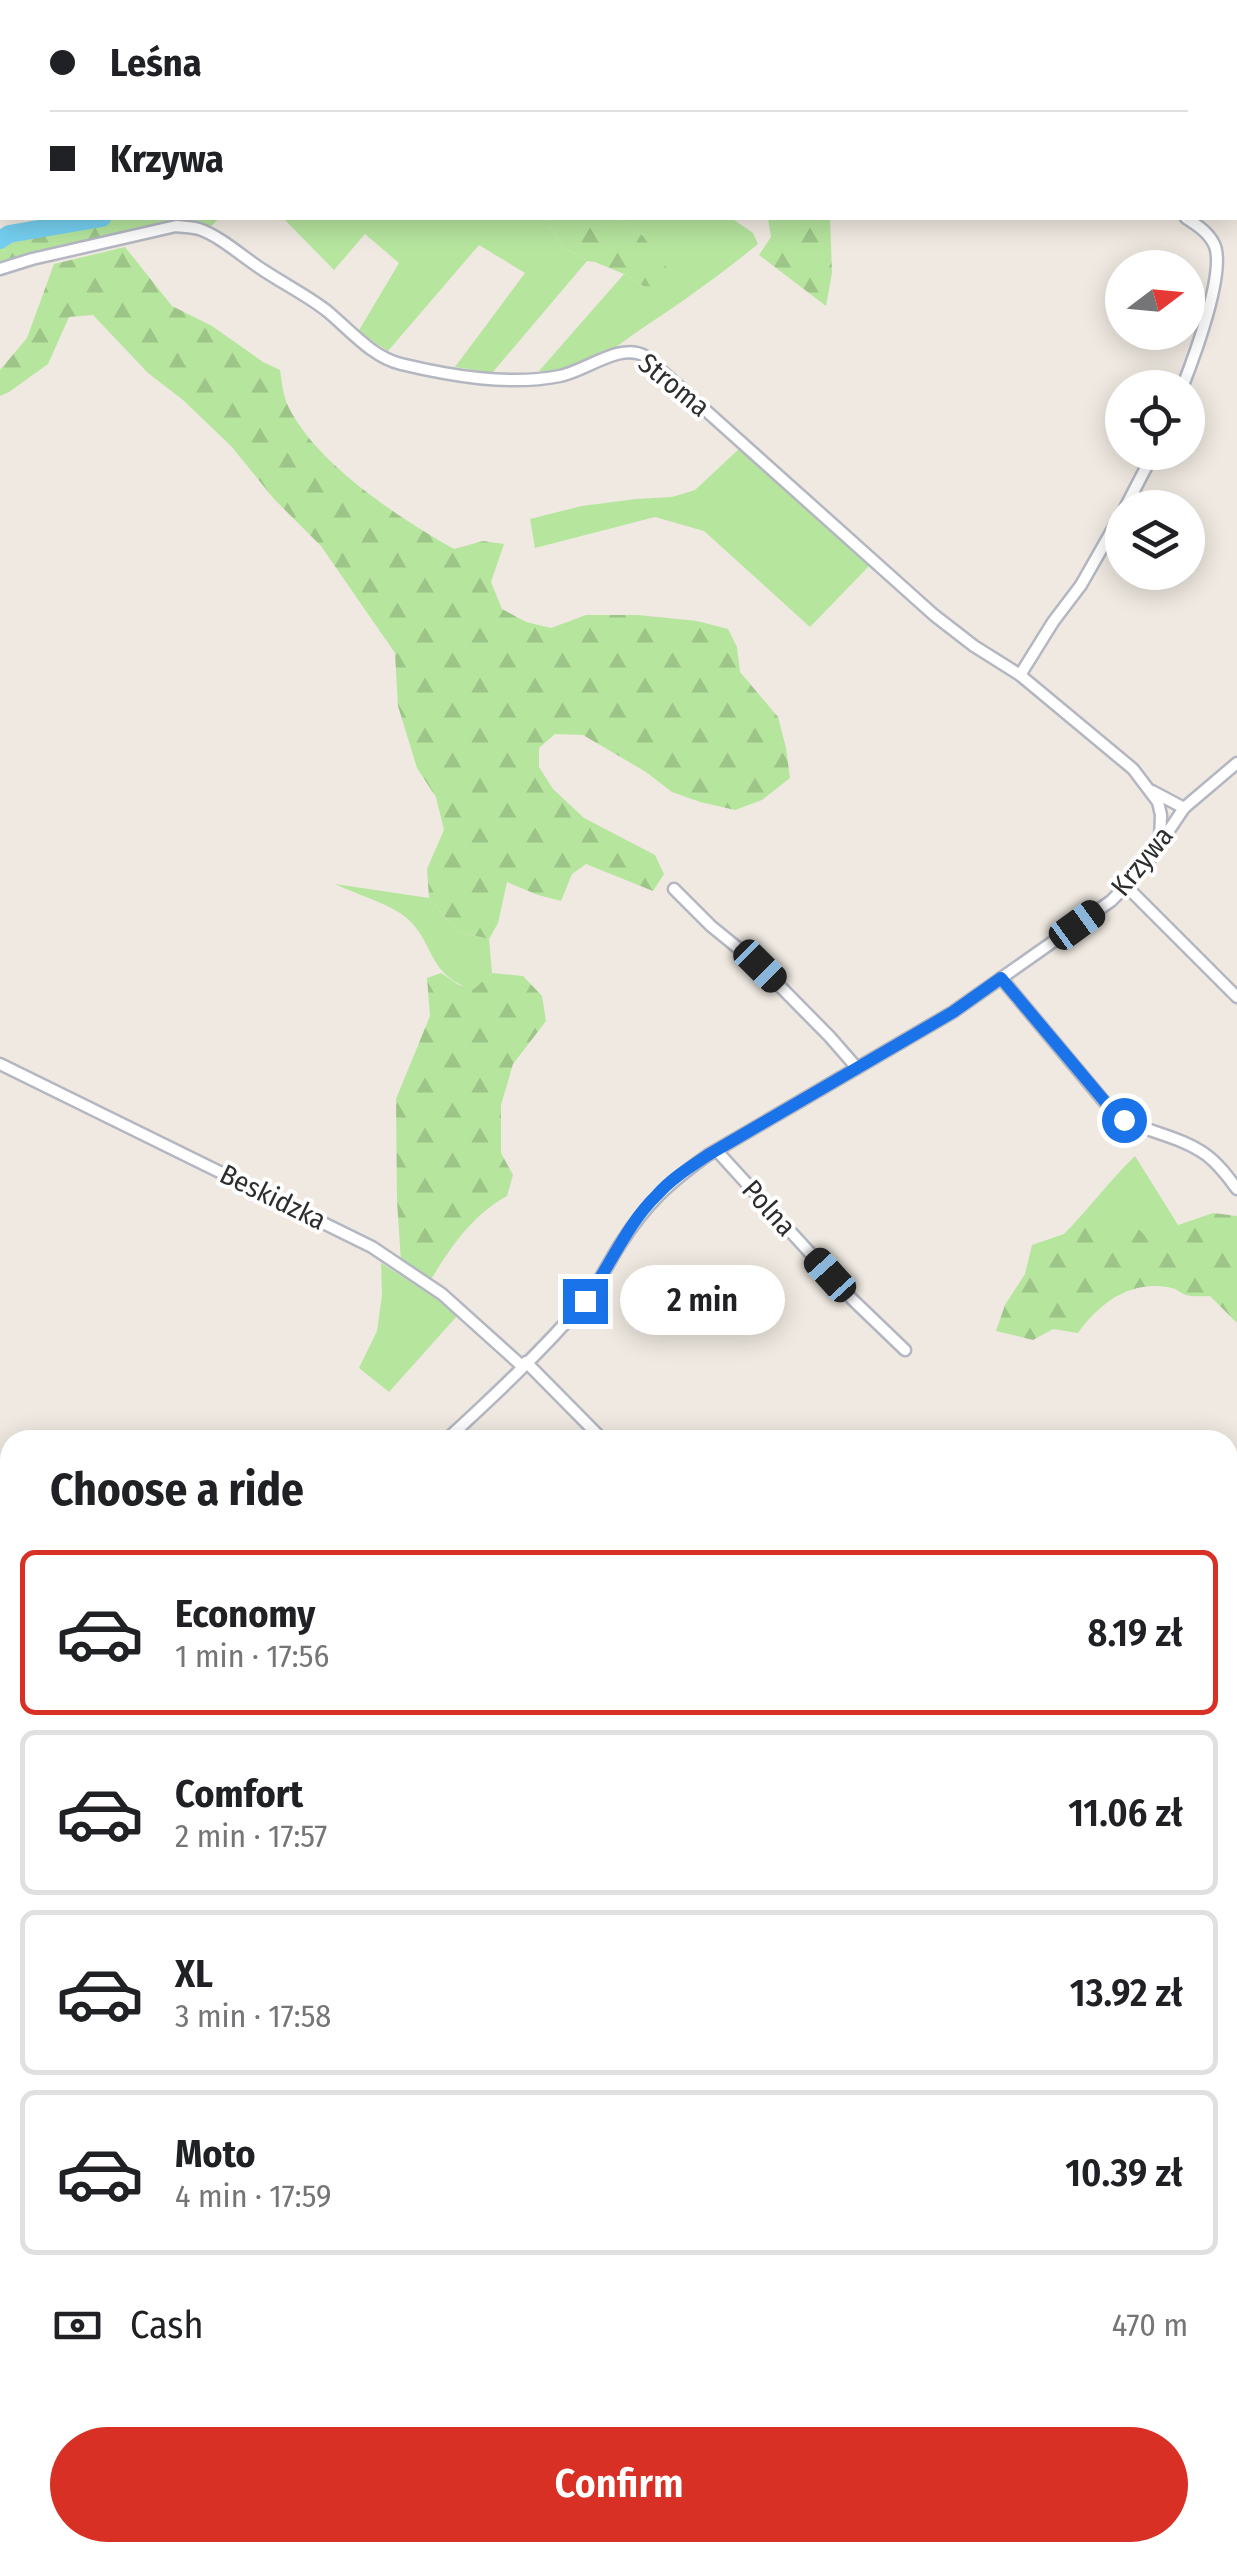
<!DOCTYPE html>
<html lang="en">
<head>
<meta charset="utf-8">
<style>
	body { margin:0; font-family:"Fira Sans Condensed",sans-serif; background:#f6f6f6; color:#202124; height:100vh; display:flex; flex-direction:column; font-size:38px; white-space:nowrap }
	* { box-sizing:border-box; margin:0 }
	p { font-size:32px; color:#757577 }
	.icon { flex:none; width:55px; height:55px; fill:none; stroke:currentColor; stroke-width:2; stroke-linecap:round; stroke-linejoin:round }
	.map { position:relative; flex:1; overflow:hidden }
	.sheet { position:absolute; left:0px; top:1430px; width:1238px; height:1132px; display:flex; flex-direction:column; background:#fff; border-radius:30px 30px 0 0; box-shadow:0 5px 25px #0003 }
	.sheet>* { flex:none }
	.hud { position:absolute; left:0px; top:0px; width:1238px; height:220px; box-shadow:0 5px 25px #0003; display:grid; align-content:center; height:220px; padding:0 50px; background:#fff }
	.needle { width:65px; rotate:74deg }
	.fabs { position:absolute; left:1105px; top:250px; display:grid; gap:20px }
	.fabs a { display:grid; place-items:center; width:100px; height:100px; border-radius:50%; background:#fff; box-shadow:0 5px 25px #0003; font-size:50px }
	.end { position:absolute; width:45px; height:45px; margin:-22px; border:12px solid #1a73e8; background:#fff; box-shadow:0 0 0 5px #fff }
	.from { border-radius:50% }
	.bubble { position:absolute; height:70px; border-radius:35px; background:#fff; box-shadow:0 5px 25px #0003; font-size:32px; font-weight:600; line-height:70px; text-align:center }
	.car { position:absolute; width:30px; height:60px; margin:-30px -15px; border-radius:12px; box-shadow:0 0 8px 2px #0007; background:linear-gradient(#222 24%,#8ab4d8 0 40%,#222 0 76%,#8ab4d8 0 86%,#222 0) }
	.hud b { display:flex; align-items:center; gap:35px; height:95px; font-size:38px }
	.hud b+b { border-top:2px solid #e0e0e0 }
	.hud i { width:25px; height:25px; background:#202124 }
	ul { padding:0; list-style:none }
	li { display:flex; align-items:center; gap:30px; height:165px; margin:0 20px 15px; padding:0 30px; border:5px solid #e0e0e0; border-radius:15px }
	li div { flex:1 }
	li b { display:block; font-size:38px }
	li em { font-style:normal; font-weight:600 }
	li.active { border-color:#d93025 }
	li>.icon { width:90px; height:90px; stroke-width:1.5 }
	h2 { padding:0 50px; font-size:45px; line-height:120px }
	.pay { display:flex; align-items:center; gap:25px; height:110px; padding:0 50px; font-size:38px }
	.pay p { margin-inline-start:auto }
	.button { display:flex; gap:20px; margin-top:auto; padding:20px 50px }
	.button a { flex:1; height:115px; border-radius:60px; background:#d93025; color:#fff; font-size:40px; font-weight:600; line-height:115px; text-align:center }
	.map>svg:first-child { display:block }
</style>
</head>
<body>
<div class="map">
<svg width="1237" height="2562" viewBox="0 0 1237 2562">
	<defs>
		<pattern id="forest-firs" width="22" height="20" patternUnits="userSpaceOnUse" patternTransform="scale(2.5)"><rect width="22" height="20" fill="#b6e59e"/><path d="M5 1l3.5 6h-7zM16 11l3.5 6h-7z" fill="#9dc588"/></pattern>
	</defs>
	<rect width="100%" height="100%" fill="#efe9e1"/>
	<!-- grass -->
	<g fill="#b6e59e">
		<polygon points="283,218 544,218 563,247 587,261 492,373 455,367 525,273 479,245 388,351 358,332 399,263 365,234 334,270"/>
		<path d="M617 218H731L753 233 758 244C721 274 684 301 644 327 615 347 578 379 539 371L624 274 643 286 642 235Z"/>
		<polygon points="740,448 871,564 810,627 704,531 655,517 535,548 530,519 582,506 636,499 672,497 695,490"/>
		<path d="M335 884 429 898 458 932 489 939 492 973 474 990C423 974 437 938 400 913 381 901 356 894 335 884Z"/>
		<path d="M1135 1156 1178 1225 1150 1242 1130 1220 1064 1234C1089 1209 1109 1181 1135 1156Z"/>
		<polygon points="381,1263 436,1298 457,1316 389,1392 359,1368 377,1331 382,1295"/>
	</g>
	<!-- forest -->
	<g fill="url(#forest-firs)">
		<polygon points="115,218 220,218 209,228 178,221 105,239 39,250 0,262 0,246 12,237"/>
		<polygon points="544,218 617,218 642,235 670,272 660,287 643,286 624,274 595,262 587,261 563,247"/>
		<polygon points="768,218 830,218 832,273 826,306 759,255 771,237"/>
		<path d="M125 247 172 306 212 326 263 362 280 370C282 382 283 397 289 408 318 465 399 518 454 549L483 541 504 544 491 582 502 609 526 622 551 628 586 615H638L697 621 728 629 737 647 740 672 778 717 786 748 790 778 762 800 735 810 700 802 672 792 646 772 583 735 555 734 539 748V767L553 789 584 818 655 855 664 874 653 891 586 864 572 874 561 901 538 895 507 882 498 923 489 939 458 932 429 898 427 869 444 830 436 797 417 768 398 706 395 653 321 546 274 499 231 446 183 400 148 373 93 315 69 317 48 364 9 392 0 396V370L27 338 54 264Z"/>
		<path d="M441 973 459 985 474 989 492 973 523 976 542 996 546 1021 513 1064 501 1105V1153L513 1175 507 1196C471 1216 451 1247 430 1281L401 1262 397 1201 396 1099 430 1016 427 978Z"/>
		<path d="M1213 1213 1237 1216V1323L1210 1296C1202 1296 1193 1297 1186 1295 1181 1293 1177 1289 1172 1288 1132 1279 1100 1302 1078 1333L1053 1329 1033 1340 996 1331 1005 1305 1025 1274 1032 1245 1064 1234 1094 1218 1130 1220 1150 1241 1178 1225Z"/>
	</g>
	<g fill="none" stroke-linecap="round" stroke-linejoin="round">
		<!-- river -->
		<g stroke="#75cff0" stroke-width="18">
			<polyline points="277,2 278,0"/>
			<polyline points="0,240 9,234 102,218"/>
		</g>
		<defs>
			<g id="street">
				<polyline points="968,0 969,2"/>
				<path d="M0 269 32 259 176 226C183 227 192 227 199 229 220 236 244 258 263 270 284 284 308 296 327 311 350 330 372 357 401 364 451 376 509 386 560 376 588 370 620 342 645 356L934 615 974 646 1020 675 1133 769 1158 802 1161 815 1160 842"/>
				<path d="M1182 388C1193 360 1227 270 1214 244 1208 232 1197 225 1186 218"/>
				<polyline points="1125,508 1154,452"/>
				<polyline points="1020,675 1053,622 1081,585 1122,513"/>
				<polyline points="1152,791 1184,808"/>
				<polyline points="1127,887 1237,997"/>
				<polyline points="674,889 711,926 760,966 830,1037 857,1068"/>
				<path d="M1001 978 1112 1111C1139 1132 1177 1134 1205 1154 1218 1163 1228 1177 1237 1189"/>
				<polyline points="0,1064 372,1247 442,1294 522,1366"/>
				<polyline points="717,1151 853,1300 905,1350"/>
				<polyline points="526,1362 603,1440"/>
				<path d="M446 1440C493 1397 542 1351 584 1302 599 1284 608 1263 621 1243 647 1203 669 1183 708 1155L953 1012 1111 901 1143 869 1184 808 1237 763"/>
				<polyline points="0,2014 10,2005"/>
				<polyline points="1228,2198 1237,2193"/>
				<polyline points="0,2323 10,2333"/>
				<polyline points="1228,2339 1237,2360"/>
				<polyline points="94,2552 104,2562"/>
				<polyline points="234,2552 244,2562"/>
				<polyline points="7,2562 18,2552"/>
				<polyline points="642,2562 665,2552"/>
			</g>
			<g id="secondary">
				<polyline points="50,2 53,0"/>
				<polyline points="0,57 2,54"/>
				<polyline points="0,1852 10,1859"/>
				<polyline points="304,2552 305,2562"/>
			</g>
		</defs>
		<!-- street casing -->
		<use href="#street" stroke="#b4b7c1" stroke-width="15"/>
		<!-- secondary casing -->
		<use href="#secondary" stroke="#b4b7c1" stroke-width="19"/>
		<!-- street -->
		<use href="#street" stroke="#fff" stroke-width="10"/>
		<!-- secondary -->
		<use href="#secondary" stroke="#fff" stroke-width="14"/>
	</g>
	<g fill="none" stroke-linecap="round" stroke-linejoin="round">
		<!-- route -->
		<path stroke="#1a73e8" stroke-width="12" d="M585 1301C610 1267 626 1225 657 1195 671 1179 690 1167 708 1155L953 1012 1001 978 1112 1110 1124 1120"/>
	</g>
	<g text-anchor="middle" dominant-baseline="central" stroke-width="8" stroke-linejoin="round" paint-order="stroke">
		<!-- street labels -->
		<g font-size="28" fill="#2e2e2e" stroke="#fff">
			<text transform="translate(674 385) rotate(39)">Stroma</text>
			<text transform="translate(1142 861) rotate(-51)">Krzywa</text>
			<text transform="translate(273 1197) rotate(26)">Beskidzka</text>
			<text transform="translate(769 1208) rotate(48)">Polna</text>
		</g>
	</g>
</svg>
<div class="fabs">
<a><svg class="needle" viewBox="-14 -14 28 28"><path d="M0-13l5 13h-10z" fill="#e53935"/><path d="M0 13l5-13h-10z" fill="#757577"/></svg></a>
<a><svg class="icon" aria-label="locate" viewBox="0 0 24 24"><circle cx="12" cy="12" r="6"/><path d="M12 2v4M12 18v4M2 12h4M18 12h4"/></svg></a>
<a><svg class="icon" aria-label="layers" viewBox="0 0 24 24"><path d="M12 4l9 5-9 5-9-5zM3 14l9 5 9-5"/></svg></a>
</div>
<i class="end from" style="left:1124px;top:1120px"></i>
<i class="end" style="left:585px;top:1301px"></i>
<div class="bubble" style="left:620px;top:1265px;width:165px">2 min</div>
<i class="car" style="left:1077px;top:925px;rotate:54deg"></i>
<i class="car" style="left:760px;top:966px;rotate:135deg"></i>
<i class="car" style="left:830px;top:1275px;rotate:318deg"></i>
<div class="hud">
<b><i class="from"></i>Leśna</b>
<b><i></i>Krzywa</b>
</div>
<section class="sheet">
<h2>Choose a ride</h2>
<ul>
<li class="active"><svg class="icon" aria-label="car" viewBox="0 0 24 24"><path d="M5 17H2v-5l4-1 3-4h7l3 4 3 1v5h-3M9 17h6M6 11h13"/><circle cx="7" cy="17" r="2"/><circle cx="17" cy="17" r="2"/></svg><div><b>Economy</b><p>1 min · 17:56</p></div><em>8.19 zł</em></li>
<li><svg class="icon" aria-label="car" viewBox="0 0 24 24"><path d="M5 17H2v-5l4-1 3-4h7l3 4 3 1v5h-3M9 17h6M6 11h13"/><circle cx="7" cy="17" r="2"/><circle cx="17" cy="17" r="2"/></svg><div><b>Comfort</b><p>2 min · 17:57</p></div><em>11.06 zł</em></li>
<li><svg class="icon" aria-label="car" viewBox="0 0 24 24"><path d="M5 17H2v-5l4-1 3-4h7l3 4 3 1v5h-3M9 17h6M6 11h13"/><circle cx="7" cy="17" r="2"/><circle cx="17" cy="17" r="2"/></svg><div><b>XL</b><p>3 min · 17:58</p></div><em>13.92 zł</em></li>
<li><svg class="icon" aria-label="car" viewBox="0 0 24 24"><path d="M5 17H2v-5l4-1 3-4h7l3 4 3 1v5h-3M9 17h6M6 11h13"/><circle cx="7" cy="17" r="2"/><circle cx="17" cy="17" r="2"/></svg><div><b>Moto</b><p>4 min · 17:59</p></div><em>10.39 zł</em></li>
</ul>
<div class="pay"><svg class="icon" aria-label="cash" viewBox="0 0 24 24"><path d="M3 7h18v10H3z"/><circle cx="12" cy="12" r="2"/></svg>Cash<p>470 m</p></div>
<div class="button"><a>Confirm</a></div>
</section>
</div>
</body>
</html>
